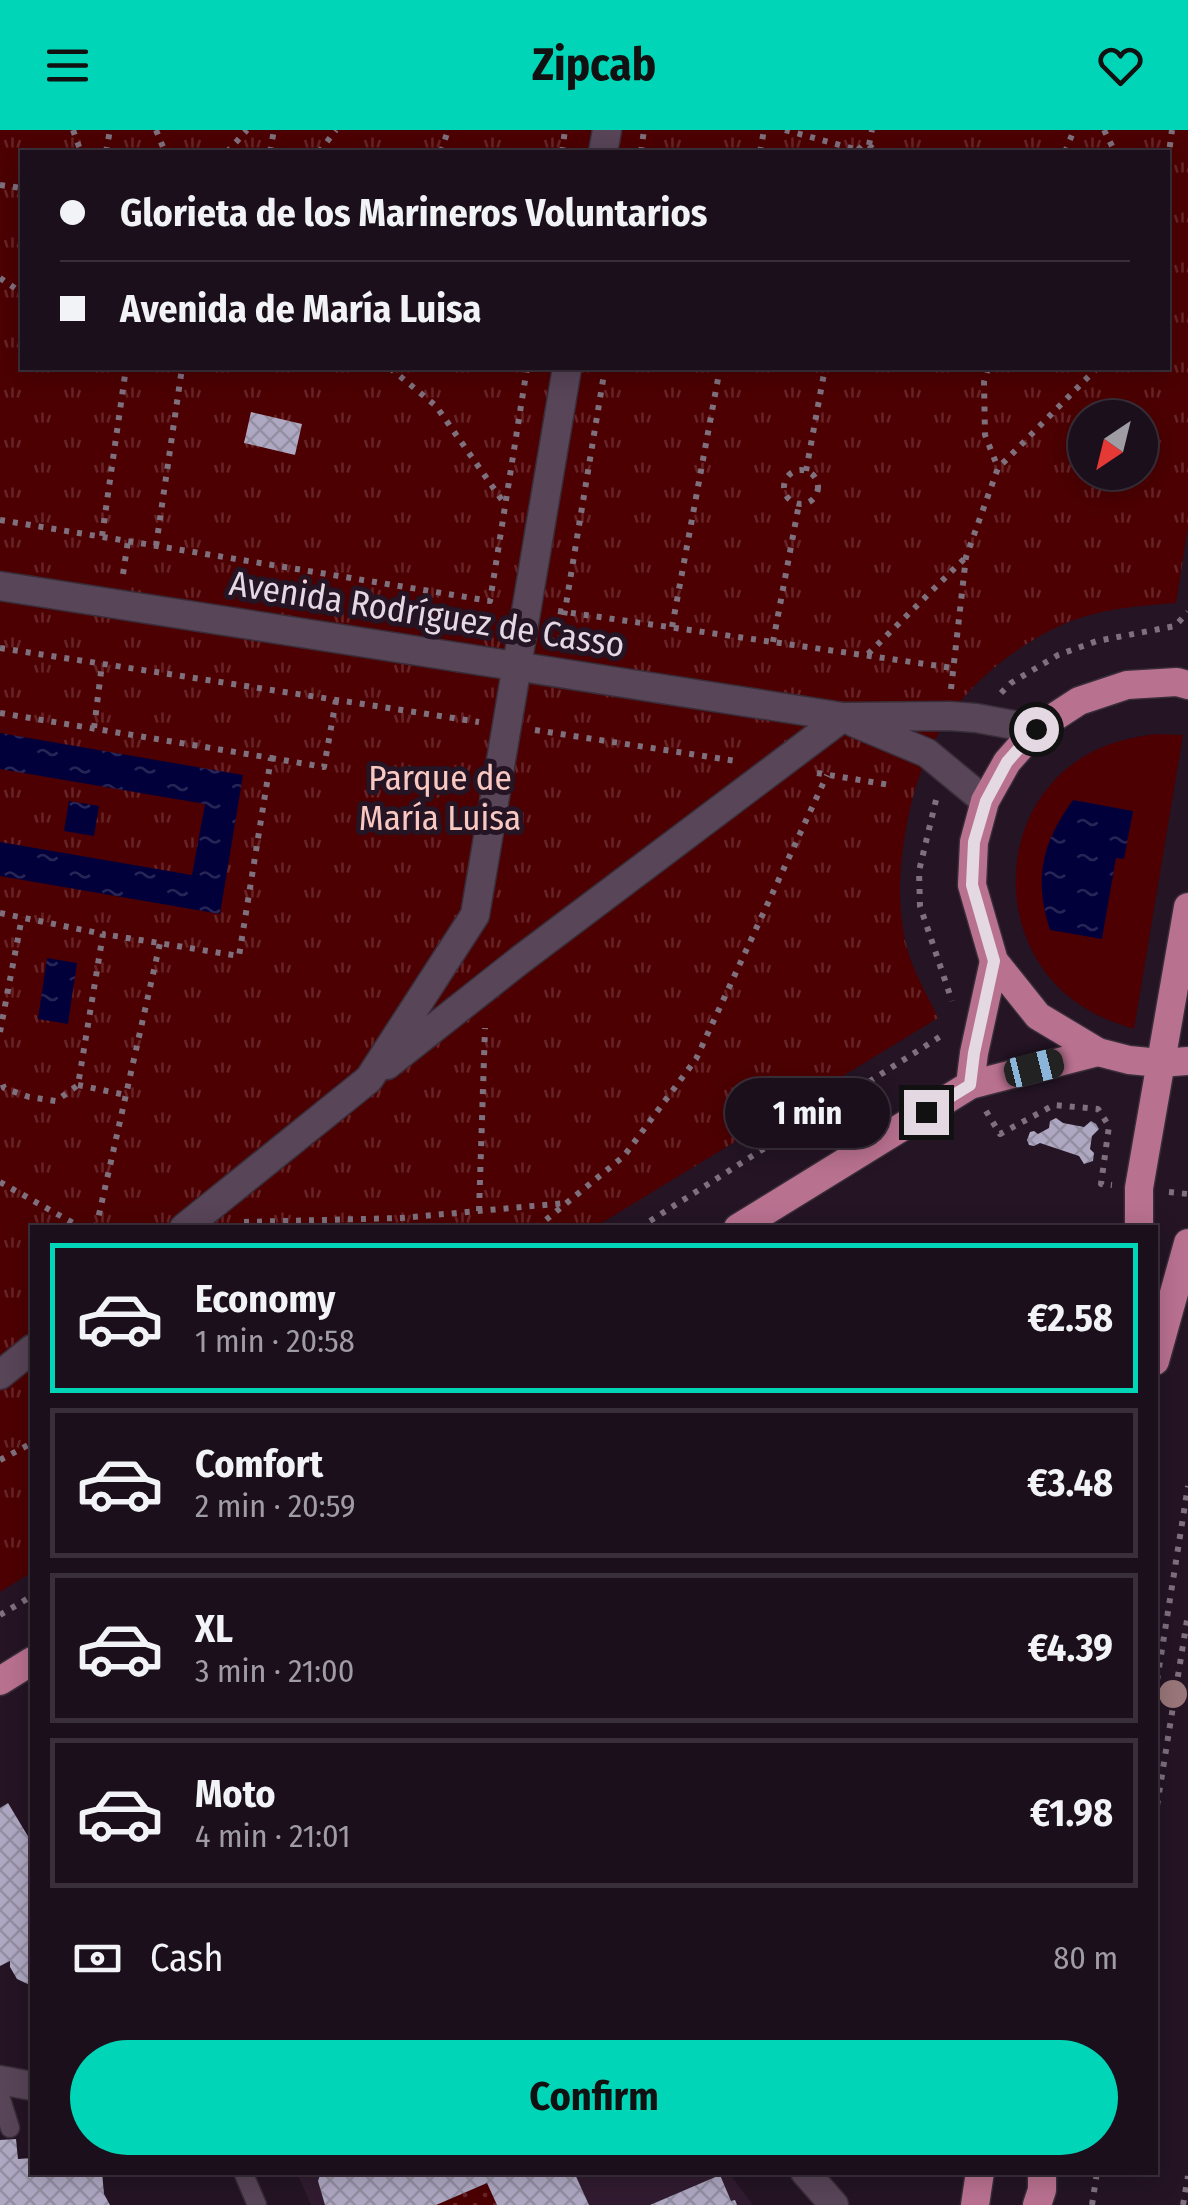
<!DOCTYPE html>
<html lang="en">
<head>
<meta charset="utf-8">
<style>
	body { margin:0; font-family:"Fira Sans Condensed",sans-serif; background:#281d28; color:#f1f3f6; height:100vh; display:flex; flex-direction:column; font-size:38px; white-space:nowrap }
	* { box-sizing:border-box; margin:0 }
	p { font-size:32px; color:#a09ca3 }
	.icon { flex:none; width:55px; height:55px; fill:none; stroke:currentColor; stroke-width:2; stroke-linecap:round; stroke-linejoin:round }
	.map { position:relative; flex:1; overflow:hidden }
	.side { position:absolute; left:30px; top:1095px; width:1128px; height:950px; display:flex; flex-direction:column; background:#1b0f1b; border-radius:0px; box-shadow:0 5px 25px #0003,0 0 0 2px #392f3a }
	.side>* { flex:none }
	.top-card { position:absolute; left:20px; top:20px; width:1150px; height:220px; border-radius:0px; box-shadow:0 5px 25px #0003,0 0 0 2px #392f3a; display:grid; align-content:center; height:220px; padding:0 40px; background:#1b0f1b }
	.needle { width:65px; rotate:215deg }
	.fabs { position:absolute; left:1068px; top:270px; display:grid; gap:20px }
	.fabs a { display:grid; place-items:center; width:90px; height:90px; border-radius:50%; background:#1b0f1b; box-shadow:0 5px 25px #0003,0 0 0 2px #392f3a; font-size:50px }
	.end { position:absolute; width:45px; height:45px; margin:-22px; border:12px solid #e4d8e3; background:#111; box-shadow:0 0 0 5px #111 }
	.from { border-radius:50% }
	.bubble { position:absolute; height:70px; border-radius:35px; background:#1b0f1b; box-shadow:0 5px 25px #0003,0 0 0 2px #392f3a; font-size:32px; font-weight:700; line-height:70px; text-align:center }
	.car { position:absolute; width:30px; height:60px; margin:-30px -15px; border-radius:12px; box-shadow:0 0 8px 2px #0007; background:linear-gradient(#222 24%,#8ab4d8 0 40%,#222 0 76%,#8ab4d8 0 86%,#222 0) }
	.top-card b { display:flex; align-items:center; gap:35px; height:95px; font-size:38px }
	.top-card b+b { border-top:2px solid #392f3a }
	.top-card i { width:25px; height:25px; background:#f1f3f6 }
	ul { padding:18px 0 0; list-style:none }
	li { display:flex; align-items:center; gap:30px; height:150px; margin:0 20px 15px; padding:0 20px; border:5px solid #392f3a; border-radius:0px }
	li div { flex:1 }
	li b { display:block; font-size:38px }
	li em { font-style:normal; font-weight:700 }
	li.current { border-color:#00d5b7 }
	li>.icon { width:90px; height:90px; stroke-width:1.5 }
	.pay { display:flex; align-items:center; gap:25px; height:110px; padding:0 40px; font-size:38px }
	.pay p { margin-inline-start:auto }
	.action { display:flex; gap:20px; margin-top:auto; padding:20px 40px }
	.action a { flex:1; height:115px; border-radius:60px; background:#00d5b7; color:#111; font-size:40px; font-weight:700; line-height:115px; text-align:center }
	header { display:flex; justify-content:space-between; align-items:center; height:130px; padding:0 40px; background:#00d5b7; color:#111; font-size:45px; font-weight:700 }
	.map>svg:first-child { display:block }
</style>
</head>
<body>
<header><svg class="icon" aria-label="menu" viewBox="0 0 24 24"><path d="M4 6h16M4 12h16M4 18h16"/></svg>Zipcab<svg class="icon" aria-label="heart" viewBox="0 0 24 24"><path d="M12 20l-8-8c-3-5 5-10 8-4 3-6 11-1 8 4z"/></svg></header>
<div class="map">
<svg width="1188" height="2075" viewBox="0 0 1188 2075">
	<defs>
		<pattern id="park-tufts" width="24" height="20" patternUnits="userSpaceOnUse" patternTransform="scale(2.5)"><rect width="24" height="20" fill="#4c0002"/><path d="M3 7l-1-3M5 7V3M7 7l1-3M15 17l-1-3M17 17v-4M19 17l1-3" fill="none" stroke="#662427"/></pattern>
		<pattern id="garden-dots" width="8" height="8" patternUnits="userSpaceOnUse" patternTransform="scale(2.5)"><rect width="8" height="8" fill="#4c0002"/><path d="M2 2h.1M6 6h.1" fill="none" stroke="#662427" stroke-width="1.8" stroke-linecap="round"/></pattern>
		<pattern id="water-ripples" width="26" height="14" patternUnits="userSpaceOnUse" patternTransform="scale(2.5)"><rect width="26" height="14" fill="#02003a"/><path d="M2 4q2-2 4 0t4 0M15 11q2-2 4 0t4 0" fill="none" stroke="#272456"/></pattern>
		<pattern id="building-cross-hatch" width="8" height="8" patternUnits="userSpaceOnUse" patternTransform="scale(2.5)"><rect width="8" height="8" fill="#afa8c3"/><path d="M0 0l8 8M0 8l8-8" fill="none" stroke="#948ea3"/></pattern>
	</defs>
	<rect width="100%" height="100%" fill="#241424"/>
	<!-- built -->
	<polygon fill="#311b30" points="297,2043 729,2043 753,2075 311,2075"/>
	<!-- grass -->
	<path fill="#4c0002" d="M1156 604 1183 605 1134 899C1117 893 1100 888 1085 878 994 823 992 683 1083 627 1106 613 1130 607 1156 604Z"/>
	<!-- park -->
	<path fill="url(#park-tufts)" fill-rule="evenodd" d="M0 0H1188V397L1176 473C1133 476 1088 480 1049 501 958 550 916 617 903 719 898 751 899 794 909 825 916 847 929 868 938 888L595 1097 32 1098V1442L0 1462ZM22 22H1168V238H22ZM1085 288H1140V342H1085Z"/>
	<!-- garden -->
	<polygon fill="url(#garden-dots)" points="487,2053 497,2075 436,2075"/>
	<!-- water -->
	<g fill="url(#water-ripples)">
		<polygon points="0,603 243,645 220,784 0,746 0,712 192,745 205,674 0,639"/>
		<path d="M1073 670 1133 681 1124 729 1116 728 1102 809 1050 800C1034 749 1041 714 1073 670Z"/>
		<polygon points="69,671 99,676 94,706 64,701"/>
		<polygon points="47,828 77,833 68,894 38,889"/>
	</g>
	<!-- building -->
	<g fill="url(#building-cross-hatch)">
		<polygon points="251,282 302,294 295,325 244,313"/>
		<polygon points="1056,988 1063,993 1084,997 1091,991 1096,994 1099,999 1092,1006 1090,1019 1094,1023 1093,1031 1084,1034 1079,1026 1040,1013 1034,1016 1029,1015 1027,1010 1030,1002 1034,1001 1038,1004 1049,998 1050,991"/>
		<polygon points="8,1673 32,1713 32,1856 17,1849 10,1837 10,1831 0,1836 0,1678"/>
		<polygon points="16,2009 18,2029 32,2028 32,2042 102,2042 104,2064 110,2075 0,2075 0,2010"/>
		<polygon points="321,2042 574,2042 589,2075 497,2075 487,2053 436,2075 325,2075 318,2051"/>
		<polygon points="720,2045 731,2071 735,2070 737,2075 650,2075"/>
	</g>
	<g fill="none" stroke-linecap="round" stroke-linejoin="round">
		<defs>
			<g id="service">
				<polyline points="0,1966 10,1998"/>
				<polyline points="243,2042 257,2075"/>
			</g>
			<g id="pedestrian">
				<polyline points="603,22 607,0"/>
				<polyline points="0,456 843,587 949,586 976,588 1036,599"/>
				<polyline points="853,592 927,623 985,671"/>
				<polyline points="387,935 520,830 843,587"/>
				<polyline points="184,1098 369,949 475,785 567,238"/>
				<polyline points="0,1245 32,1219"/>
			</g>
			<g id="minor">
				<polyline points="0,1950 32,1956"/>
				<polyline points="805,2042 834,2075"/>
			</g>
			<g id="primary">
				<polyline points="1188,555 1177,552 1127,555 1079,571 1036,599 1007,632 985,671 974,712 972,755 994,831 1038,886 1098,922 1129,930 1160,933 1188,931"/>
				<polyline points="970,955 974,923 994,831"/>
				<polyline points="738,1098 970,955 1098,922"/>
				<polyline points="1139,1098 1139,1058 1188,777"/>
				<polyline points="1155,1231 1188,1113"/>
				<polyline points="0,1551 32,1531"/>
				<polyline points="975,2075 980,2042"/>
				<polyline points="1037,2075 1042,2060 1042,2042"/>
			</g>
		</defs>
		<!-- service casing -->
		<use href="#service" stroke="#382d38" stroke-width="21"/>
		<!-- pedestrian casing -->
		<use href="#pedestrian" stroke="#382d38" stroke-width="31"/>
		<!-- minor casing -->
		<use href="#minor" stroke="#382d38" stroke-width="31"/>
		<!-- primary casing -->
		<use href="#primary" stroke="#382d38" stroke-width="31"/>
		<!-- path -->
		<g stroke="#7e707d" stroke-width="6" stroke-dasharray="5 8" stroke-linecap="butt">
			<polyline points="73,0 81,22"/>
			<polyline points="156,0 165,22"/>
			<polyline points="785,0 858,20"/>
			<polyline points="1104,0 1115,22"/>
			<polyline points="869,15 872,0"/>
			<polyline points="858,20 863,15 869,15 876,22"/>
			<polyline points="106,22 110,0"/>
			<polyline points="227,22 247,0"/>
			<polyline points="270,22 274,0"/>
			<polyline points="319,22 336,0"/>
			<polyline points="441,22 448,0"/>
			<polyline points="562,22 565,0"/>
			<polyline points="641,22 644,0"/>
			<polyline points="760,22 764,0"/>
			<polyline points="1065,22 1074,0"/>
			<polyline points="1168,30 1172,0"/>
			<polyline points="0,55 22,58"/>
			<polyline points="0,148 22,163"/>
			<polyline points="390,238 436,276 504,373"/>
			<polyline points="988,238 984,252 985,305 998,338"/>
			<circle cx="801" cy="357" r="17"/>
			<polyline points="806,341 825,238"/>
			<polyline points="0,390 490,471 527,238"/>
			<polyline points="102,406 126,238"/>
			<polyline points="156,416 182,238"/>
			<polyline points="123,444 128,411"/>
			<polyline points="558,481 953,538"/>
			<polyline points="672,497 720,238"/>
			<polyline points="560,511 605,238"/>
			<polyline points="773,512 799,374"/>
			<polyline points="0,518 479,592"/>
			<polyline points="868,524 965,428"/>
			<polyline points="951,559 966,427 998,338 1097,238"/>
			<polyline points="1001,563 1011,553 1058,525 1097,511 1175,496 1188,482"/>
			<polyline points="0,583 271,628 239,826 103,804"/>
			<polyline points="94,598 102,534"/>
			<polyline points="535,600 736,631"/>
			<polyline points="271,628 324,637 336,570"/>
			<polyline points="817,643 890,655"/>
			<polyline points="936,670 919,741 920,776 952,871"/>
			<polyline points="0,783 103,804 78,955 56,971 29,967 4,958 0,947"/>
			<polyline points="0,902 22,787"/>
			<polyline points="78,955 126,965"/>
			<polyline points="986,981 1000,1004 1054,975 1098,979 1109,996 1101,1054 1112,1055"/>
			<polyline points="0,1052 82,1098"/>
			<polyline points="1169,1062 1188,1064"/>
			<polyline points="479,1081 485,898"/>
			<polyline points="244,1092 401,1088 566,1073"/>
			<polyline points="96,1098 160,813"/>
			<polyline points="536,1098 624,1026 696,929 827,645"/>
			<polyline points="639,1098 941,906 944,901"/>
			<polyline points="0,1330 32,1313"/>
			<polyline points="0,1485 32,1466"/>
			<polyline points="1155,1563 1188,1356"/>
			<polyline points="1155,1688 1188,1484"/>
			<polyline points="1092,2075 1097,2042"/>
			<polyline points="1183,2075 1188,2046"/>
		</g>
		<!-- service -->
		<use href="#service" stroke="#584558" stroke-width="18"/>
		<!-- pedestrian -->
		<use href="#pedestrian" stroke="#584558" stroke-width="28"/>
		<!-- minor -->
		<use href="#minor" stroke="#584558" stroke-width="28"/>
		<!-- primary -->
		<use href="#primary" stroke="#b97190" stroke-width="28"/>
	</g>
	<!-- trees -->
	<circle fill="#99777a" cx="1173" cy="1564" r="14"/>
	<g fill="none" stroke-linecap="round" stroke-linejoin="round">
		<!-- route -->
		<polyline stroke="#e4d8e3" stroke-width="12" points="926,982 970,955 974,923 994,831 972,755 974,712 986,671 1007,632 1036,599"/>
	</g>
	<g text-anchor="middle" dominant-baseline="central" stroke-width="10" stroke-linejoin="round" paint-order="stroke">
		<!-- street labels -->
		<g font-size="35" fill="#e4d8e3" stroke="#241424">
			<text transform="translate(427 484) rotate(9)">Avenida Rodríguez de Casso</text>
		</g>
		<!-- park labels -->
		<g font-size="35" fill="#f8c8c1" stroke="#241424">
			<text x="440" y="648">Parque de<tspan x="440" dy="40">María Luisa</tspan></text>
		</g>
	</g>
</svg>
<div class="fabs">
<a><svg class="needle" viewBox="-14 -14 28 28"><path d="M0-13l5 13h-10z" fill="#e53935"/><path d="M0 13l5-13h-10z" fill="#a09ca3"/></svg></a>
</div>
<i class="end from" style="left:1036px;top:599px"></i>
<i class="end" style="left:926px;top:982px"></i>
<div class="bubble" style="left:725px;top:948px;width:165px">1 min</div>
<i class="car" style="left:1034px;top:938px;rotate:76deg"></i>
<div class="top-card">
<b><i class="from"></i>Glorieta de los Marineros Voluntarios</b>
<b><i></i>Avenida de María Luisa</b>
</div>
<section class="side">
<ul>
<li class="current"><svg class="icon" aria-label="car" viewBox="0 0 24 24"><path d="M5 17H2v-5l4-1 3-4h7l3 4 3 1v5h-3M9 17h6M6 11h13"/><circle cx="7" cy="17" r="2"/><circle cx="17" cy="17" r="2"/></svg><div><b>Economy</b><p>1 min · 20:58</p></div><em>€2.58</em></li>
<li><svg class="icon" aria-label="car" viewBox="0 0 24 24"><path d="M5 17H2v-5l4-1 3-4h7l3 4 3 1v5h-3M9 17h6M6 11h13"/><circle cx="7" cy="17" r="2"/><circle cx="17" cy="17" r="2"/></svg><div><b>Comfort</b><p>2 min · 20:59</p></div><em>€3.48</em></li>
<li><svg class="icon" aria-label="car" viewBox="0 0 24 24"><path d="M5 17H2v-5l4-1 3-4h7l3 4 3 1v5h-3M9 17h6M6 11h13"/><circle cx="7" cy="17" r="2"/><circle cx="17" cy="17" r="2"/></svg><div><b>XL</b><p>3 min · 21:00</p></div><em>€4.39</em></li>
<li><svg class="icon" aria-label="car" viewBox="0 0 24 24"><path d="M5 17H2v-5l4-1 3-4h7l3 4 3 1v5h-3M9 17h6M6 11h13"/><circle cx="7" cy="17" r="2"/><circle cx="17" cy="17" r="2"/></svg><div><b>Moto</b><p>4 min · 21:01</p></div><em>€1.98</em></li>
</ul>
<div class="pay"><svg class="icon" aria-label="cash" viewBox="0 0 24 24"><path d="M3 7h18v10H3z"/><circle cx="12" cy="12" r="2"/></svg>Cash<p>80 m</p></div>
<div class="action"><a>Confirm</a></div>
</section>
</div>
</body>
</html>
